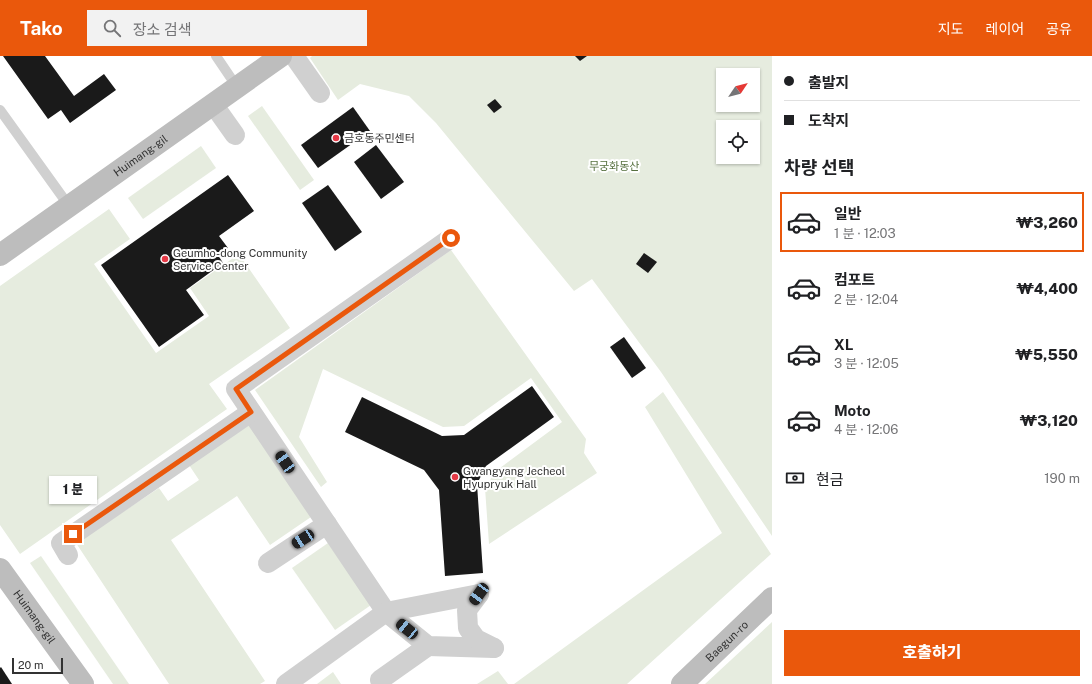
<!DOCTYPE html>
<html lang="ko">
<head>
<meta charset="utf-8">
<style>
	body { margin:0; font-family:"Public Sans","Noto Sans KR",sans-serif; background:#f2f2f2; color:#202124; height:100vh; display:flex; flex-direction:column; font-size:15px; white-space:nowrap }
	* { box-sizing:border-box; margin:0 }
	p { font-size:13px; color:#757577 }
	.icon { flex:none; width:22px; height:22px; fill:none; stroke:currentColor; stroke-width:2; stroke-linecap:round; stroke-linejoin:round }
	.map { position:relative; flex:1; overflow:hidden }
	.details { display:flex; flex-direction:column; background:#fff; width:320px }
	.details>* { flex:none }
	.top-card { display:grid; align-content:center; height:88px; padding:0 12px; background:#fff }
	.needle { width:26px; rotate:55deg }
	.tools { position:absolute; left:716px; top:12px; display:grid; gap:8px }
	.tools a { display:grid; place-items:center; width:44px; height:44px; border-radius:0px; background:#fff; box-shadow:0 1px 3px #0004; font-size:20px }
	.scale { position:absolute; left:12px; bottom:10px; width:51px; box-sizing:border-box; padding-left:4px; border:2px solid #333; border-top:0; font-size:11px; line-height:14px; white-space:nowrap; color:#333; -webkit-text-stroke:3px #fff; paint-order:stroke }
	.end { position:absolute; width:18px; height:18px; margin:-9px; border:5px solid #ea580c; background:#fff; box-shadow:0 0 0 2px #fff }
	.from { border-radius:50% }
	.bubble { position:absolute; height:28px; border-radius:0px; background:#fff; box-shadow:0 1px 3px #0004; font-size:13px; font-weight:800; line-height:28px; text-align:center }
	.car { position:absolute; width:12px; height:24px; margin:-12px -6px; border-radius:5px; box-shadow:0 0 3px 1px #0007; background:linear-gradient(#222 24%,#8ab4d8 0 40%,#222 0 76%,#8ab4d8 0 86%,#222 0) }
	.top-card b { display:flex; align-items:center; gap:14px; height:38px; font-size:15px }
	.top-card b+b { border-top:1px solid #e0e0e0 }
	.top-card i { width:10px; height:10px; background:#202124 }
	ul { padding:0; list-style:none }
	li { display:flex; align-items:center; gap:12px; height:60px; margin:0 8px 6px; padding:0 4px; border:2px solid transparent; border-radius:0px }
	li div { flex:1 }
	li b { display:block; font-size:15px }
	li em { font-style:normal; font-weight:800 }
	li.active { border-color:#ea580c }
	li>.icon { width:36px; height:36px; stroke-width:1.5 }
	h2 { padding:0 12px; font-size:18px; line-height:48px }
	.pay { display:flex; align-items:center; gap:10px; height:44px; padding:0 12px; font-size:15px }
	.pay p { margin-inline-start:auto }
	.button { display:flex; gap:8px; margin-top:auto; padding:8px 12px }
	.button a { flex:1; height:46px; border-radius:0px; background:#ea580c; color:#fff; font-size:16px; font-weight:800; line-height:46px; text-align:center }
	header { display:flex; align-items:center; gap:24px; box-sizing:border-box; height:56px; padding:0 20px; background:#ea580c; color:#fff }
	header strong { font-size:19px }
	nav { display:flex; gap:22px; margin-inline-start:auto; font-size:14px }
	.search { width:280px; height:36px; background:#f2f2f2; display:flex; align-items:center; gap:10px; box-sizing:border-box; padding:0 14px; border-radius:0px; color:#757577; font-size:15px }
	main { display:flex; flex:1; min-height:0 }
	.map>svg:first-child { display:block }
</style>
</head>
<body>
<header>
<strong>Tako</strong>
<div class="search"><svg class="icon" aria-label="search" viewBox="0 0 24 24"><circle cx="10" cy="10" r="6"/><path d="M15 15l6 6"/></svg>장소 검색</div>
<nav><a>지도</a><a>레이어</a><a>공유</a></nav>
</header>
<main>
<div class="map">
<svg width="772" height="628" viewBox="0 0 772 628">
	<rect width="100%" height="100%" fill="#fff"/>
	<!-- green -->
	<g fill="#e6ecdf" fill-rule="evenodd">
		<path d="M312 0H772V480L661 316 592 223 574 235 436 67 409 40 360 28 338 44 310 2ZM723 19H753V49H723ZM723 71H753V101H723Z"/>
		<polygon points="262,50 314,124 300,134 248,60"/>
		<polygon points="201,90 216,112 143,163 128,142"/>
		<polygon points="109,153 130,183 94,208 156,297 209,260 190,232 239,198 290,272 209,328 227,353 20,498 0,469 0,230"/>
		<polygon points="451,194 586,383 584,397 597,417 489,488 485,432 496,415 562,366 531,322 464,370 443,371 323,313 299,381 327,426 321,431 255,334"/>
		<polygon points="663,336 771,498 627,628 514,628 722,477 645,351"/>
		<polygon points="249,369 311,461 270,489 237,440 171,484 265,625 260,628 169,628 76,487 159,432 168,445 199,424 189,409"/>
		<polygon points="328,487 371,549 335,574 292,512"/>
		<polygon points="41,500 129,628 113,628 30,507"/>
		<polygon points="772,566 772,628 705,628"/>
		<polygon points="498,615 508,628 477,628"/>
		<polygon points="333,616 341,628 317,628"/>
	</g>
	<!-- building -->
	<g fill="#1a1a1a">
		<polygon points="3,0 45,0 74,40 104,18 116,34 70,67 61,54 48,63"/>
		<polygon points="575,0 587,0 580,5"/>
		<polygon points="495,43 502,51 494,57 487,49"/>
		<polygon points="353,51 370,75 318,112 301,89"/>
		<polygon points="376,89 404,126 381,143 354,106"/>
		<polygon points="228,119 254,155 219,180 228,192 218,199 223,207 186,234 204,259 159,291 101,209"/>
		<polygon points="328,129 362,176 335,195 302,147"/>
		<polygon points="644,197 657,206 648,217 636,208"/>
		<polygon points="624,281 646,312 632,322 610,291"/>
		<polygon points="532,330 554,361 486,410 477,428 483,517 445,520 439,434 424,414 345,376 362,341 442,380 464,379"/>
		<polygon points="1,611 12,628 0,628 0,612"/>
	</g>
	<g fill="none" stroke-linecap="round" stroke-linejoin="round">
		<!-- lane -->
		<g stroke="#d0d0d0" stroke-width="10">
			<polyline points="216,0 237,31"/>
			<polyline points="0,54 69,150"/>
		</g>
		<!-- street -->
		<g stroke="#d0d0d0" stroke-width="20">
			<polyline points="294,0 320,37"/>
			<polyline points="213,48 235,79"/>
			<polyline points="451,182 236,333 386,556 428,590 494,592"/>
			<polyline points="68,499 61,487 251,356"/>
			<polyline points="268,507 327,468"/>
			<polyline points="479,538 467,554 468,572 476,583 494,592"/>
			<polyline points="380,624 428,590"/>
			<polyline points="286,628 386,556 479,538"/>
		</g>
		<!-- secondary -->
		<g stroke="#bdbdbd" stroke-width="22">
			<path id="s1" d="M0 199 281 0"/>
			<path id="s2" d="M0 513 83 628"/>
			<path id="s3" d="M682 628 772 542"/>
		</g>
	</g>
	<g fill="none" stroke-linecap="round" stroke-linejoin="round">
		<!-- route -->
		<polyline stroke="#ea580c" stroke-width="5" points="73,478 251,356 236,333 451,182"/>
	</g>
	<!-- markers -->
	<g fill="#e63946" stroke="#fff" stroke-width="1.5">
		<circle cx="336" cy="82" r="4"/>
		<circle cx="165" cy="203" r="4"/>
		<circle cx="455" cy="421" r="4"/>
	</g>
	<g text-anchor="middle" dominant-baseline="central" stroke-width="4" stroke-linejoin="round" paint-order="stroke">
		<!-- poi labels -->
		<g font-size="11" fill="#333" stroke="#fff" text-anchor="start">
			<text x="344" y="82">금호동주민센터</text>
			<text x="173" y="197">Geumho-dong Community<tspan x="173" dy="13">Service Center</tspan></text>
			<text x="463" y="415">Gwangyang Jecheol<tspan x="463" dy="13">Hyupryuk Hall</tspan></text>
		</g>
		<!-- street labels -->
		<g font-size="11" fill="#333" stroke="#fff">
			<text stroke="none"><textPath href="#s1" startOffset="172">Huimang-gil</textPath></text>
			<text stroke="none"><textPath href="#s2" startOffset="59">Huimang-gil</textPath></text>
			<text stroke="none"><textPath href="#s3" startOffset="62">Baegun-ro</textPath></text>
		</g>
		<!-- park labels -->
		<g font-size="11" fill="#56703f" stroke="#fff">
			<text x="614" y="110">무궁화동산</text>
		</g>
	</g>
</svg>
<div class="tools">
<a><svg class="needle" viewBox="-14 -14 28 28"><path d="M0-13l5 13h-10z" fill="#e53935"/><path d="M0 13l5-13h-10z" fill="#757577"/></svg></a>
<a><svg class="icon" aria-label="locate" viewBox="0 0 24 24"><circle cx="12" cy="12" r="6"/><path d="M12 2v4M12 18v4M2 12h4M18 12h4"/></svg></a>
</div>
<div class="scale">20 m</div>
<i class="end from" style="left:451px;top:182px"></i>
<i class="end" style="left:73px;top:478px"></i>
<div class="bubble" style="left:49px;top:420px;width:48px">1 분</div>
<i class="car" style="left:285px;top:406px;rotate:326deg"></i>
<i class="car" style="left:303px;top:483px;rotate:237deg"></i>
<i class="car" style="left:479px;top:538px;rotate:216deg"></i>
<i class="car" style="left:407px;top:573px;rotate:309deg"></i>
</div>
<section class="details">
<div class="top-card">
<b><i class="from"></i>출발지</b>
<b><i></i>도착지</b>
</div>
<h2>차량 선택</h2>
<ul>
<li class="active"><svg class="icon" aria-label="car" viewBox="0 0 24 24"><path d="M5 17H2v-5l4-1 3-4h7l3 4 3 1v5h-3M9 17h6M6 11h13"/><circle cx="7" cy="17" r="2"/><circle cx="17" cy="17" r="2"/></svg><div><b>일반</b><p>1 분 · 12:03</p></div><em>₩3,260</em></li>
<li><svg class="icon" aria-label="car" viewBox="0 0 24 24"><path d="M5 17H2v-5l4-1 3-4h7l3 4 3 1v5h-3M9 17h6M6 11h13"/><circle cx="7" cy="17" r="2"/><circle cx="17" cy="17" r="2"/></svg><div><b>컴포트</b><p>2 분 · 12:04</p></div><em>₩4,400</em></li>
<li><svg class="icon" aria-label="car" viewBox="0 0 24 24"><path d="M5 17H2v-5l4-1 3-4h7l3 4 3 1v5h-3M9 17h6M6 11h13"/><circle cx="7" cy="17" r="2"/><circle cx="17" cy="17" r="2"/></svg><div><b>XL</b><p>3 분 · 12:05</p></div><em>₩5,550</em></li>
<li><svg class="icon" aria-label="car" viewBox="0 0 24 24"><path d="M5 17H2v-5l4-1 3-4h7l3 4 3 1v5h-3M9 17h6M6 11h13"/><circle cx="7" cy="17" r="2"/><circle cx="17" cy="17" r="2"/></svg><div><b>Moto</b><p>4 분 · 12:06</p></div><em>₩3,120</em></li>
</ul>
<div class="pay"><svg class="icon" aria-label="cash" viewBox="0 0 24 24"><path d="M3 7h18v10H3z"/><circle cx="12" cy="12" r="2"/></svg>현금<p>190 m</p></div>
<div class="button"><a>호출하기</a></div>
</section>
</main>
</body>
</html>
